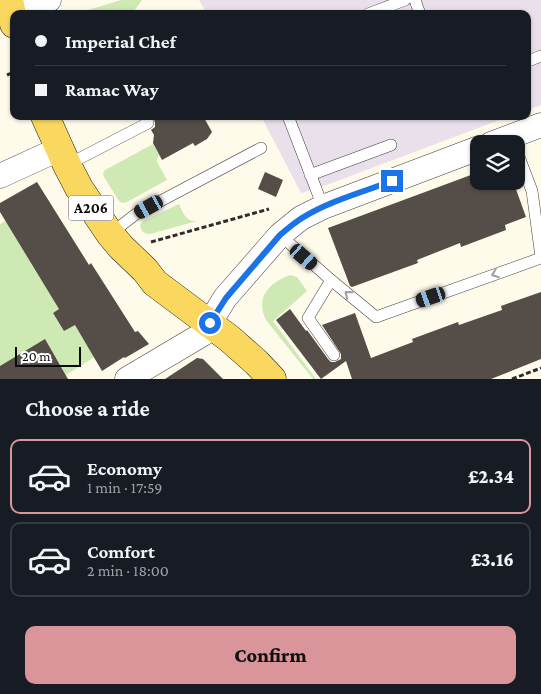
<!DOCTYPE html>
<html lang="en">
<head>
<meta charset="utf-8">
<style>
	body { margin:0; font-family:"Crimson Pro",serif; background:#242831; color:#f1f3f6; height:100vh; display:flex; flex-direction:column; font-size:19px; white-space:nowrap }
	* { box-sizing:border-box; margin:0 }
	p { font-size:16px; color:#9ea1a6 }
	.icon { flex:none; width:28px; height:28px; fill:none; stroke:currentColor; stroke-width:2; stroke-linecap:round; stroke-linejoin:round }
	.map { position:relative; height:379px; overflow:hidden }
	.drawer { display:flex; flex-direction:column; background:#171b24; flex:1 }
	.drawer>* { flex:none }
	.banner { position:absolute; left:10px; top:10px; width:521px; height:110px; border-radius:10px; box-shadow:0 1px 4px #0004; display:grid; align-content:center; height:110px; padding:0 25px; background:#171b24 }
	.controls { position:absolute; left:470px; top:135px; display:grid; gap:10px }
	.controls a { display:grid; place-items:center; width:55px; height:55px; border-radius:10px; background:#171b24; box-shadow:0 1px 4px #0004; font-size:25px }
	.scale { position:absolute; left:15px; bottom:12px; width:66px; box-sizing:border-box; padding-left:5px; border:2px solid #0c0c0c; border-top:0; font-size:14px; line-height:18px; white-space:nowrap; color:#0c0c0c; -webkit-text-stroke:4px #fff; paint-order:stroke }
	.end { position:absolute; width:22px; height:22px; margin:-11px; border:6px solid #1a73e8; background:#fff; box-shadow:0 0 0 2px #fff }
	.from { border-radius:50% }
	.car { position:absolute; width:15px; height:30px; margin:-15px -8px; border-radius:6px; box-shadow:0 0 4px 1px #0007; background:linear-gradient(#222 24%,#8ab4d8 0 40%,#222 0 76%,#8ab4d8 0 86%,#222 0) }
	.banner b { display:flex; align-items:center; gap:18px; height:48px; font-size:19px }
	.banner b+b { border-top:1px solid #363941 }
	.banner i { width:12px; height:12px; background:#f1f3f6 }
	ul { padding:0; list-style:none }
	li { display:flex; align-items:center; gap:15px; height:75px; margin:0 10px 8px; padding:0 15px; border:2px solid #363941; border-radius:10px }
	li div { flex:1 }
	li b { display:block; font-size:19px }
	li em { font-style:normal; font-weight:800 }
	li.on { border-color:#d99599 }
	li>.icon { width:45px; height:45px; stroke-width:1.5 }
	h2 { padding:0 25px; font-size:22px; line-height:60px }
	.action { display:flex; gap:10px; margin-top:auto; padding:10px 25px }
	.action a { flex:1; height:58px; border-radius:10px; background:#d99599; color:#111; font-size:20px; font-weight:800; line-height:58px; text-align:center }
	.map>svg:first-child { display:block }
</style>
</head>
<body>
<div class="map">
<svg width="541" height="379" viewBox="0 0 541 379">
	<rect width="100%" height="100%" fill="#fffbeb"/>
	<!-- industrial -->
	<g fill="#eae0eb">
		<polygon points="199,0 541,0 541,105 528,110 528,14 207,14"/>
		<polygon points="261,116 510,116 316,189 301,193"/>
	</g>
	<!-- green -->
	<g fill="#cfe9b5">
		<polygon points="121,0 142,0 132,14 75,14"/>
		<polygon points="153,144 159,155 157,159 157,162 167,180 127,202 122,203 119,201 104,177 103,173 105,170"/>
		<path d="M179 204C183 213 186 222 197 221L150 234C144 234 141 231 140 225L143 221Z"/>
		<polygon points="23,210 81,296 53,313 58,321 69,315 112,346 66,375 56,358 0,366 0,224"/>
		<path d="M290 275 297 277 307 291 273 321 316 379H313L266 320C255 297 269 283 290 275Z"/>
	</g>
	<!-- building -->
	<g fill="#554d48">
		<polygon points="151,116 203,116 212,132 207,139 195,146 193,143 162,160 153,143 154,135 151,130 155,127 155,123 154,119"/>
		<polygon points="265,172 283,180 276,197 258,189"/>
		<polygon points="479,172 479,181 513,181 526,217 505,225 506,230 461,247 460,243 417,260 418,263 352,287 350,286 328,228"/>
		<polygon points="37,182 89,265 91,263 135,332 138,331 149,344 125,358 124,357 102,371 75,325 64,331 53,313 59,309 0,212 0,203"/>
		<polygon points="541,292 541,359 491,379 352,379 346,361 321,379 276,320 290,309 306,331 307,330 328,359 331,362 335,362 341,359 341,354 322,325 355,313 371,358 413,342 412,339 458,322 459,325 502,310 501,306"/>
		<polygon points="45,339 68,379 0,379 0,366"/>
		<polygon points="197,358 203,359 223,379 165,379"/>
	</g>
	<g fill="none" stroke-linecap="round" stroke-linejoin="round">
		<defs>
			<g id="service">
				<polyline points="415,0 420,14"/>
				<polyline points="368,14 405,0"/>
				<polyline points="528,61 541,56"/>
				<polyline points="288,116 323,207"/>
				<polyline points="516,149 532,191 541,257"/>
				<polyline points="67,165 148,123"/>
				<polyline points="310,175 391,145"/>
				<polyline points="110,234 136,214 261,148"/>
				<polyline points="280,235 331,280 376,317 541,258"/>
				<polyline points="331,280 308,318 334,355"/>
			</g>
			<g id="minor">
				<polyline points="11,11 49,0"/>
				<polyline points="491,144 541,125"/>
				<polyline points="0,176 59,149"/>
				<polyline points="127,379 203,334 225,298 280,235 301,218 323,207 479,148"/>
			</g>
			<g id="primary">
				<polyline points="9,0 14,24"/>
				<polyline points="45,116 67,165 79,188 110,234 121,247 145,270 155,283 230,339 257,363 272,379"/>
			</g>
		</defs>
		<!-- service casing -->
		<use href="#service" stroke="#3f3f3f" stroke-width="12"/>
		<!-- minor casing -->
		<use href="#minor" stroke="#3f3f3f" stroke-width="25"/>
		<!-- primary casing -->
		<use href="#primary" stroke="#1d1d1d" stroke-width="29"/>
		<!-- path -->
		<g stroke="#2e2e2e" stroke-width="3" stroke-dasharray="5 2.5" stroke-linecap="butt">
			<polyline points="7,75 12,73"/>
			<polyline points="151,242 269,209"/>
			<polyline points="512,379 541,368"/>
		</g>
		<!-- service -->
		<use href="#service" stroke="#fff" stroke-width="11"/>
		<!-- minor -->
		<use href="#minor" stroke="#fff" stroke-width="24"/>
		<!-- primary -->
		<use href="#primary" stroke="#fad860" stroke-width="28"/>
	</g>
	<!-- one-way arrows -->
	<defs><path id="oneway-chevron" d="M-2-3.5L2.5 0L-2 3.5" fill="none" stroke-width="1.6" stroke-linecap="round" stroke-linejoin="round" transform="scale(1.25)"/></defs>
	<g stroke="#9e9e9e">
		<use href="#oneway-chevron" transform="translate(495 274) rotate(160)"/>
		<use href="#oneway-chevron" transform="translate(348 294) rotate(-141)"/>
	</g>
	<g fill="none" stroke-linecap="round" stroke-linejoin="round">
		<!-- route -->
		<path stroke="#1a73e8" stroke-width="6" d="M210 323 226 298 280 235C287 229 294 223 302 218 329 201 363 192 392 181"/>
	</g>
	<g text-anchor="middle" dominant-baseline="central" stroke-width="5" stroke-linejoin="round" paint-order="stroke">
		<!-- shield labels -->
		<rect fill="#fff" stroke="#555" stroke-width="1" x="68.5" y="195.5" width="45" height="25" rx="4"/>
		<g font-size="15" font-weight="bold" fill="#0c0c0c">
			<text x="91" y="208">A206</text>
		</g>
	</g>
</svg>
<div class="controls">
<a><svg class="icon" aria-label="layers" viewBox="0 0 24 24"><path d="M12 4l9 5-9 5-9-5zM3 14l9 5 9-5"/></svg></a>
</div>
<div class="scale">20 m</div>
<i class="end from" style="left:210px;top:323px"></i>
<i class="end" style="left:392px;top:181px"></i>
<i class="car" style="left:149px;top:207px;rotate:241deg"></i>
<i class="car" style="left:304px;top:257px;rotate:131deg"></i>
<i class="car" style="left:431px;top:297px;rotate:251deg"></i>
<div class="banner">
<b><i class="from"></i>Imperial Chef</b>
<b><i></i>Ramac Way</b>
</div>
</div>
<section class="drawer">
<h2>Choose a ride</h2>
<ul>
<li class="on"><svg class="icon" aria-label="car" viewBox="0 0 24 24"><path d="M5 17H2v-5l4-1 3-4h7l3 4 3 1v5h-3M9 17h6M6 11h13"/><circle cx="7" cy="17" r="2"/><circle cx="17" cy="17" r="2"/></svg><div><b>Economy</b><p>1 min · 17:59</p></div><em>£2.34</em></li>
<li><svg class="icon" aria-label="car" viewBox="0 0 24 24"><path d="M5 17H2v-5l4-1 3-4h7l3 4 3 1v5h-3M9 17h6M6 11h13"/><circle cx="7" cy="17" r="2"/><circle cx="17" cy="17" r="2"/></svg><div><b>Comfort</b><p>2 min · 18:00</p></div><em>£3.16</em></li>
</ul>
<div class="action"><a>Confirm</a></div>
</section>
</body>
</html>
